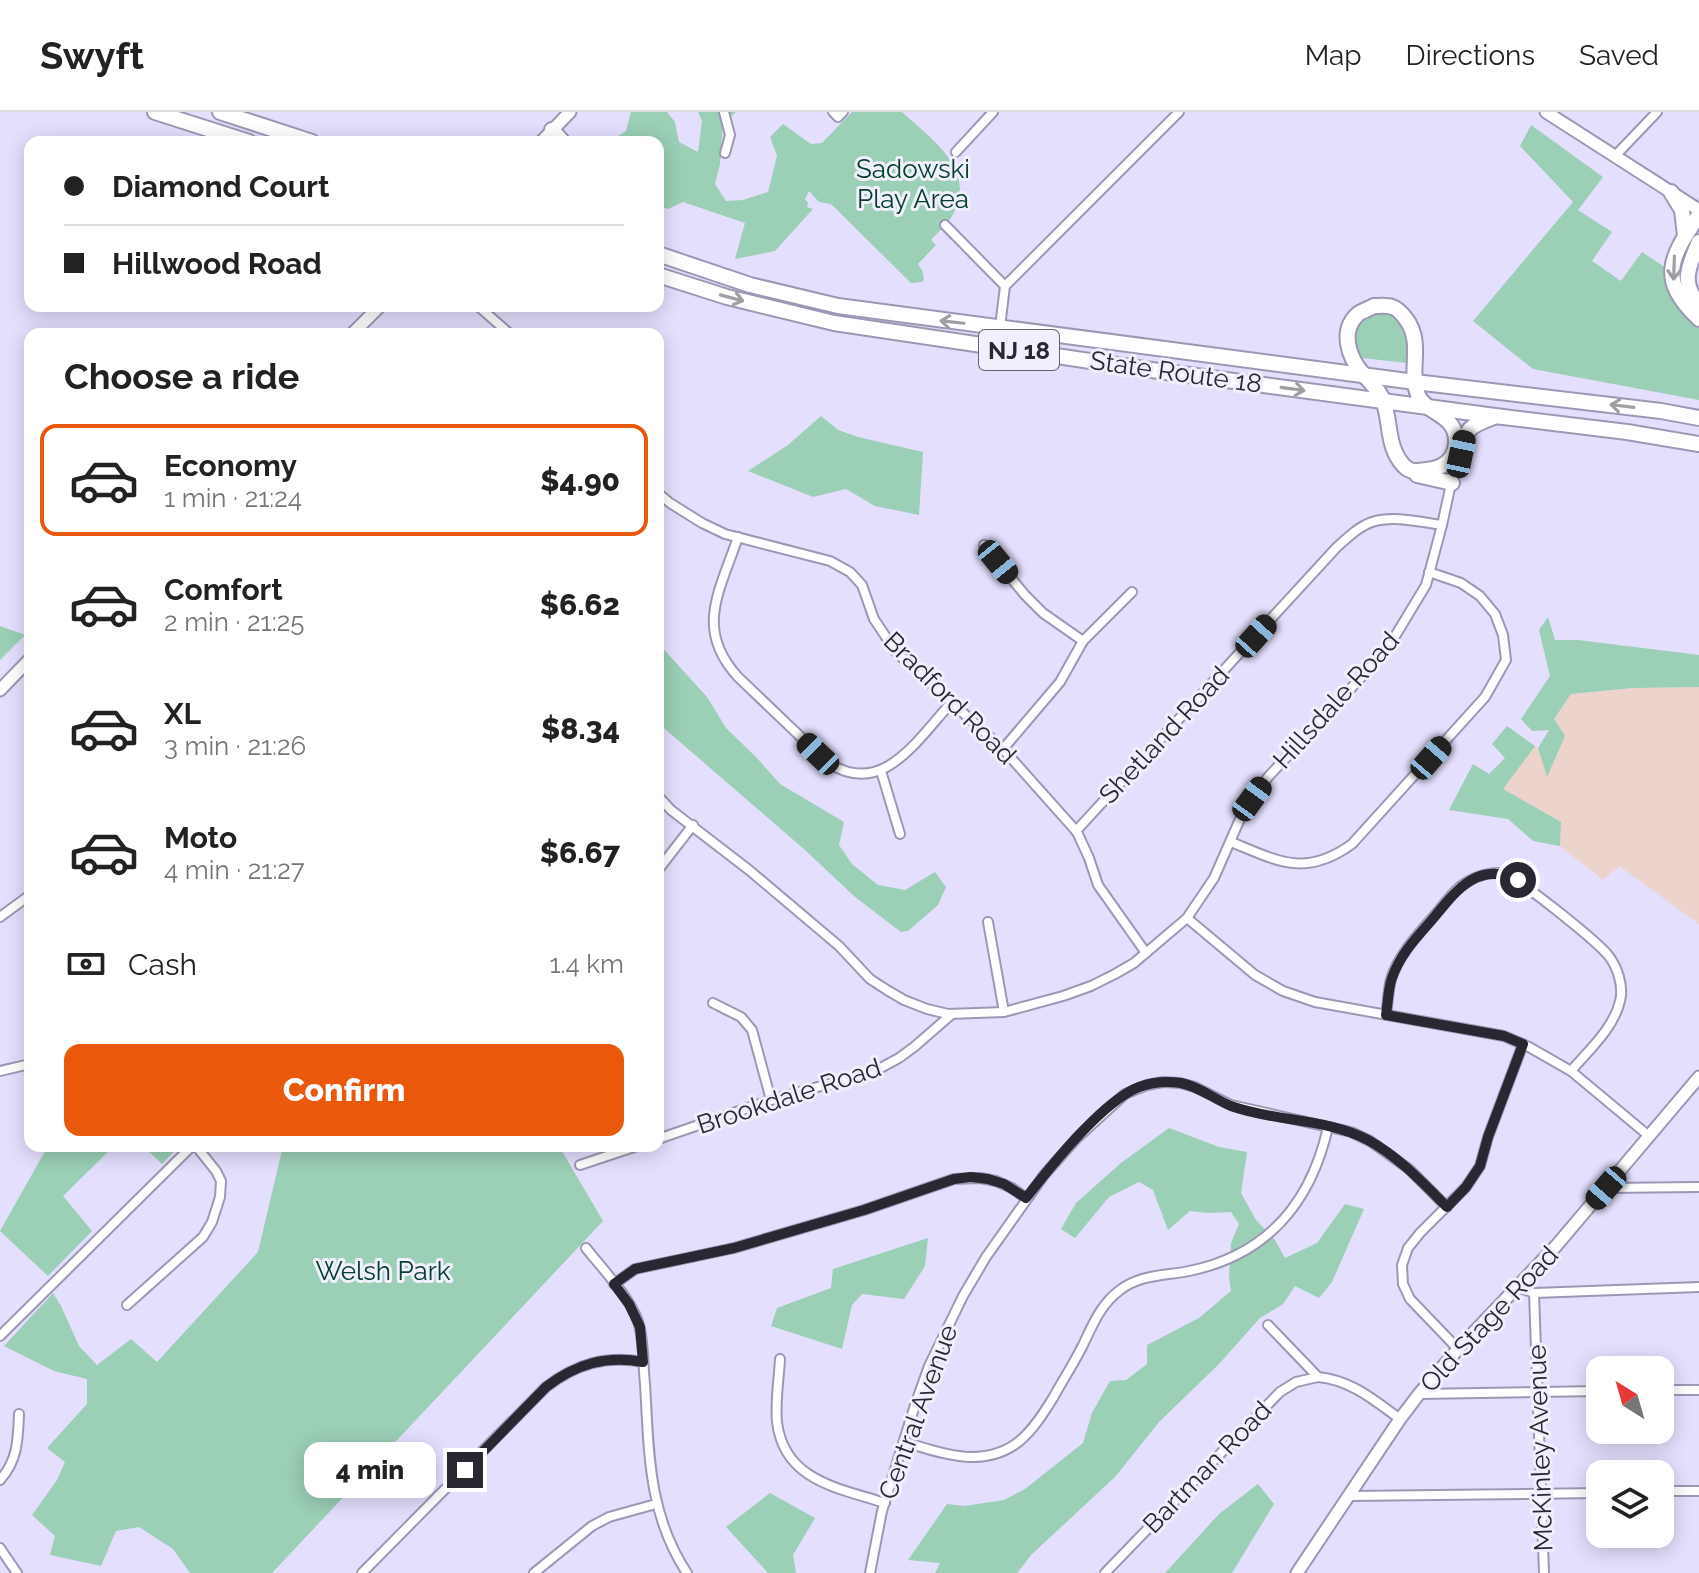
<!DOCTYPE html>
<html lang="en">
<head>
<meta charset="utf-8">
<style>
	body { margin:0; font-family:Raleway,sans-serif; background:#f2f2f2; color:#222; height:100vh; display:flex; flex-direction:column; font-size:30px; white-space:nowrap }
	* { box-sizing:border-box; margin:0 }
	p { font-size:26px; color:#767676 }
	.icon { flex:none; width:44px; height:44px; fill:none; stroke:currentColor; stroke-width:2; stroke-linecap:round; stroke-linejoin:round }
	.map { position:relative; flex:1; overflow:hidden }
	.details { position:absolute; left:24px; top:216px; width:640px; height:824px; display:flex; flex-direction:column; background:#fff; border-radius:16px; box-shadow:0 4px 20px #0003 }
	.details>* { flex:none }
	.guide { position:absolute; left:24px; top:24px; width:640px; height:176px; border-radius:16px; box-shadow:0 4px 20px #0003; display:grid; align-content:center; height:176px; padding:0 40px; background:#fff }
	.needle { width:52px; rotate:323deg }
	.tools { position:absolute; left:1586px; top:1244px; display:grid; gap:16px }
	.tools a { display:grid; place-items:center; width:88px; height:88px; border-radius:16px; background:#fff; box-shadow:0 4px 20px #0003; font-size:40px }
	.end { position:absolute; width:36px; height:36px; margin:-18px; border:10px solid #292732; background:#fff; box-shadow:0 0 0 4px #fff }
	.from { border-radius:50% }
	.bubble { position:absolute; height:56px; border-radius:16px; background:#fff; box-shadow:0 4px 20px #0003; font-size:26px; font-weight:800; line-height:56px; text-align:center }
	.car { position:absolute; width:24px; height:48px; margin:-24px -12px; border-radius:10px; box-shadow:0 0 6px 2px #0007; background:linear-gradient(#222 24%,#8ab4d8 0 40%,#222 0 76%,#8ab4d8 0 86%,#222 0) }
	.guide b { display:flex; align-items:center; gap:28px; height:76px; font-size:30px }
	.guide b+b { border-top:2px solid #e0e0e0 }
	.guide i { width:20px; height:20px; background:#222 }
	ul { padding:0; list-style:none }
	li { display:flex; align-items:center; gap:24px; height:112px; margin:0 16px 12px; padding:0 24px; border:4px solid transparent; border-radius:16px }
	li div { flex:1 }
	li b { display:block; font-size:30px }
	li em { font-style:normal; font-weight:800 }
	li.on { border-color:#ea580c }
	li>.icon { width:72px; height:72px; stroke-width:1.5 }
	h2 { padding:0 40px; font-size:36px; line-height:96px }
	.pay { display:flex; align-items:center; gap:20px; height:88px; padding:0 40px; font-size:30px }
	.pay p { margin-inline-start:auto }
	.primary-button { display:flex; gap:16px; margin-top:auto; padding:16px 40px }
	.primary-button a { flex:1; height:92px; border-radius:16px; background:#ea580c; color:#fff; font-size:32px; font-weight:800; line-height:92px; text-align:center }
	header { display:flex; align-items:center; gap:48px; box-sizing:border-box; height:112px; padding:0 40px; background:#fff; border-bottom:2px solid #e0e0e0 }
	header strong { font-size:38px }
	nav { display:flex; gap:44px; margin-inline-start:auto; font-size:28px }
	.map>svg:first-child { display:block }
</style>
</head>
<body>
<header>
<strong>Swyft</strong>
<nav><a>Map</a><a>Directions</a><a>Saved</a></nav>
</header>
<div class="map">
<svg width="1699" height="1461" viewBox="0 0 1699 1461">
	<rect width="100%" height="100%" fill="#e4dffd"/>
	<!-- education -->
	<polygon fill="#ecd3cb" points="1699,575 1699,812 1619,754 1603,768 1560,734 1561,710 1502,677 1535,634 1538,636 1548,664 1554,607 1571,582 1633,576"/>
	<!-- green -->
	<g fill="#9bcfb6">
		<path d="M631 0H667L675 10 679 30 698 40 702 9 698 0H736L723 11 720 52 715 72 726 89 743 88 768 80 777 44 770 25 783 12 811 32 822 31 852 0H902C931 27 979 58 952 104 947 113 938 120 931 128L936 133 918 152 922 158 924 167 922 170 911 171 831 92 819 90 809 79 805 87 808 91 807 95 813 97 775 139 735 147 745 111 683 90 668 97 658 94V30H609L626 19Z"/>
		<polygon points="1531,13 1603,65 1578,98 1612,120 1592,149 1621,169 1642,140 1699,178 1699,288 1533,257 1473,209 1573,90 1520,34"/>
		<path d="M1383 200C1410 209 1408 225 1410 250L1407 251 1362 246C1342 225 1358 204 1383 200Z"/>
		<polygon points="821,304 838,318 858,325 923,340 919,403 875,394 846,377 813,385 748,359 788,333"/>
		<polygon points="1548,505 1555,528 1578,528 1699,543 1699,575 1633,576 1571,582 1554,607 1565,624 1547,665 1538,636 1549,618 1532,619 1521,607 1550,564 1539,518"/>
		<polygon points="0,514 25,523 0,548"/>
		<polygon points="658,531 707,585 726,616 757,646 780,672 844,710 839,733 852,752 878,773 905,778 935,760 946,775 938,793 908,819 901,820 855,785 805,738 658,611"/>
		<polygon points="1507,614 1535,634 1503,677 1561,710 1560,734 1533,729 1508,707 1449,698 1473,652 1489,662 1505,646 1492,632"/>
		<polygon points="1169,1016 1219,1035 1247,1040 1241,1081 1256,1108 1275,1128 1285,1146 1317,1131 1345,1092 1364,1097 1332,1170 1319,1186 1295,1174 1283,1192 1260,1206 1218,1253 1159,1310 1115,1365 1032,1442 1017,1461 935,1461 940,1451 908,1448 947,1392 964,1394 1004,1388 1025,1377 1083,1331 1092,1301 1110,1269 1126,1268 1147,1252 1147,1233 1199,1206 1231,1179 1229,1165 1231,1131 1239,1112 1231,1100 1209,1101 1190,1099 1168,1118 1153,1078 1139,1070 1109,1085 1075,1126 1061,1117 1076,1091 1121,1051"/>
		<polygon points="48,1034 114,1034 63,1084 92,1119 48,1164 0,1119"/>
		<polygon points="143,1034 179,1034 162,1052"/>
		<polygon points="283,1034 559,1034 603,1109 272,1461 190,1461 173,1437 139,1415 116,1419 101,1454 50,1443 55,1424 32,1403 57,1368 65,1350 47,1336 87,1292 87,1267 54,1259 4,1234 53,1181 61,1194 79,1234 97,1253 131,1227 157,1250 258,1140"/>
		<polygon points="928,1126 925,1154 904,1187 862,1182 852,1193 842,1237 771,1214 777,1196 831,1176 833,1157"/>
		<polygon points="1258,1372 1274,1392 1232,1461 1165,1461 1219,1402"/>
		<polygon points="770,1381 815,1406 793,1443 796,1461 768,1461 726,1415"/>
	</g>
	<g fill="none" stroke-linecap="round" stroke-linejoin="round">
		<defs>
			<g id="street">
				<polyline points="724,0 730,23 725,41"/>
				<polyline points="833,0 838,5 843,0"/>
				<polyline points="956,40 993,0"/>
				<polyline points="1616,43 1657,0"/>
				<polyline points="945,113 1005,174"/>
				<polyline points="478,194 510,222"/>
				<polyline points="1000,215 1005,174 1179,0"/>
				<polyline points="658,381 670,391 702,411 725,422 830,449 850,460 862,473 874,507 896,540 1003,637 1077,720 1089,746 1098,773 1146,841"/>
				<path d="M738 425C720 479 694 517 738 565L827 650C882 687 917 628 951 591"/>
				<polyline points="984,433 1025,483 1043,501 1083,529"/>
				<polyline points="1003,637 1060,570 1083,529 1132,480"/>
				<polyline points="881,659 900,722"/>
				<polyline points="658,684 671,698 749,758 839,834 870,867 887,878 904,888 927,897 948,902 1004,900 1063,884 1091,874 1115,862 1134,851 1187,806 1214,766 1240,707 1268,665 1381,544 1394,526 1426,473 1442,413 1456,349"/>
				<path d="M1076 719 1336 436C1347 426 1358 415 1372 410 1394 403 1420 410 1442 413"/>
				<path d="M1231 730C1278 749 1305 766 1352 732L1485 585 1506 548 1503 523 1495 502 1480 484 1461 471 1429 460"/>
				<polyline points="658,758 693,713"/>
				<polyline points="0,805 30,783"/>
				<polyline points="1187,806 1255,863 1283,879 1315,890 1504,924 1529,935 1571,959 1649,1024"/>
				<polyline points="988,810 1004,900"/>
				<polyline points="713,891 741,905 752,918 771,988"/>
				<path d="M1386 903C1388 891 1388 878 1391 867 1400 839 1422 819 1440 797 1447 789 1453 780 1461 774 1472 766 1487 760 1501 761 1516 763 1596 829 1608 843 1617 854 1624 874 1620 889 1614 916 1588 939 1571 959"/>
				<polyline points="0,959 30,952"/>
				<polyline points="658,1027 771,988 875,959 899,946 914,935 952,902"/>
				<polyline points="580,1053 637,1034"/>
				<polyline points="1606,1076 1699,1075"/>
				<path d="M586 1136C603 1158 635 1190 640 1217 644 1235 643 1254 645 1272 649 1340 648 1402 687 1461"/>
				<polyline points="614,1172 635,1157 734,1136 864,1098 954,1067 980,1066 996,1069 1012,1076 1026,1086"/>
				<polyline points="1518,1175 1534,1181 1699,1175"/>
				<polyline points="1534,1181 1544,1461"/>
				<polyline points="127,1193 203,1125 212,1110 220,1085 221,1069 216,1059 196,1034"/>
				<path d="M1268 1213 1318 1265C1351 1268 1374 1288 1400 1307"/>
				<polyline points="0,1224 192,1034"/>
				<polyline points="1458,1237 1410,1187 1403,1172 1402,1153 1408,1136 1420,1121 1466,1075 1480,1054 1488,1025 1523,932"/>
				<path d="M780 1247C779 1267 775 1290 777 1310 784 1369 839 1376 885 1391"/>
				<polyline points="1660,1278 1699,1278"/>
				<polyline points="1419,1282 1600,1279"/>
				<path d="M904 1330C925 1336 947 1344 969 1345 1014 1346 1032 1320 1053 1286 1063 1268 1074 1251 1083 1233 1093 1212 1101 1192 1120 1178 1141 1162 1165 1164 1189 1159 1267 1143 1311 1091 1328 1015"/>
				<path d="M0 1368C18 1348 18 1327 19 1302"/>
				<polyline points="1660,1379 1699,1379"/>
				<polyline points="1348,1384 1600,1381"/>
				<polyline points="0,1436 17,1461"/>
				<path d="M362 1461 546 1275C576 1252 606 1243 643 1250"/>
				<polyline points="534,1461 592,1414 609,1405 656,1392"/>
				<polyline points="870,1461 882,1399 915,1293 929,1254 963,1184 986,1145 1044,1063 1077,1026 1125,982 1147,973 1163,970 1180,971 1195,975 1231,993 1351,1020 1370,1029 1409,1057 1447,1095"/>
				<polyline points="1105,1461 1280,1280 1296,1270 1318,1265"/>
			</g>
			<g id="secondary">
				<polyline points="1546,0 1699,98"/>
				<polyline points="541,30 570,0"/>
				<polyline points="352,222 380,194"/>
				<polyline points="0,578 30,547"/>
				<polyline points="1297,1461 1400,1307 1419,1282 1458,1237 1556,1134 1699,965"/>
			</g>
			<g id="highway">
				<polyline points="155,0 249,30"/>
				<polyline points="220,0 312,30"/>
				<polyline points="552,18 563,30"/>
				<polyline points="1671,80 1682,98 1685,124"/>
				<path d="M1699 103C1670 146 1657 167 1699 207"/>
				<path d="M1699 130C1690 151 1679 172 1699 191"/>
				<polyline points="658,142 750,173 838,194 1415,270 1661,299 1699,306"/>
				<polyline points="658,163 727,185 834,211 1144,257 1495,304 1627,320 1699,332"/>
				<path d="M1374 194C1379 194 1387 193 1392 195 1397 196 1403 203 1406 207 1424 231 1408 258 1418 283 1426 302 1454 301 1456 327 1457 346 1444 357 1426 358 1417 359 1411 361 1404 354 1387 336 1391 313 1384 291 1381 279 1371 272 1363 262 1349 246 1339 219 1358 202 1362 199 1369 197 1374 194Z"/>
				<path d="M1461 342C1467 315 1468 315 1494 305"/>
				<polyline points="1417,363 1452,371"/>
			</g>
		</defs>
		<!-- street casing -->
		<use href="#street" stroke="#9c98b4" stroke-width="12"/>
		<!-- secondary casing -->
		<use href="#secondary" stroke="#9c98b4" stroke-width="15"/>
		<!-- highway casing -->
		<use href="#highway" stroke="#9c98b4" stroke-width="18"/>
		<!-- street -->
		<use href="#street" stroke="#fff" stroke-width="8"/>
		<!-- secondary -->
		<use href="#secondary" stroke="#fff" stroke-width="11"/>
		<!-- highway -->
		<use href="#highway" stroke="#fff" stroke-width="14"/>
	</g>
	<!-- one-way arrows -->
	<defs><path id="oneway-shaft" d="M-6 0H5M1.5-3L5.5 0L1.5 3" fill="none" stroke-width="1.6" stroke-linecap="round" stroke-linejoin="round" transform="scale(2)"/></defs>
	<g stroke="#9f9ea3">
		<use href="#oneway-shaft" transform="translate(1674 156) rotate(92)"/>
		<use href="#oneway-shaft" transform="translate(732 186) rotate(15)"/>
		<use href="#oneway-shaft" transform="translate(952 210) rotate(-174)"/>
		<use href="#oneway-shaft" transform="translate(1293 277) rotate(8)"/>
		<use href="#oneway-shaft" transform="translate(1622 294) rotate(-173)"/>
	</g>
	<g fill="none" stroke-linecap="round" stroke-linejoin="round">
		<!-- route -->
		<path stroke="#292732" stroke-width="10" d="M465 1358 546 1275C576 1252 606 1243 643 1250L640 1215 629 1192 614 1172 635 1157 734 1136 864 1098 954 1067 971 1065 988 1067 1004 1072 1026 1086C1050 1055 1103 989 1139 975 1152 970 1167 969 1181 971 1200 975 1214 987 1231 994 1275 1010 1327 1006 1368 1028 1399 1045 1423 1071 1447 1095L1466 1075 1480 1054 1488 1025 1523 932 1504 924 1386 903C1388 891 1388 877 1392 866 1400 843 1415 827 1431 809 1455 780 1477 748 1518 768"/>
	</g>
	<g text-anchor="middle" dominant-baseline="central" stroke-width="6" stroke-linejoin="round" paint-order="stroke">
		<!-- shield labels -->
		<rect fill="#f0effb" stroke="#65636e" stroke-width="2" x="979" y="218" width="80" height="40" rx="6"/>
		<g font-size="24" font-weight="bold" fill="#292732">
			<text x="1019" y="238">NJ 18</text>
		</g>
		<!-- park labels -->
		<g font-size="26" fill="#03402c" stroke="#f0effb">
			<text x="913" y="57">Sadowski<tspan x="913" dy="30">Play Area</tspan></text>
			<text x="383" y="1159">Welsh Park</text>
		</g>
		<!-- street labels -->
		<g font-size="26" fill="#292732" stroke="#f0effb">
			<text transform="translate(1176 260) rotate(8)">State Route 18</text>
			<text transform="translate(950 586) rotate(45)">Bradford Road</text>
			<text transform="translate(1336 588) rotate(-48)">Hillsdale Road</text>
			<text transform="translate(1164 623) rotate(-47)">Shetland Road</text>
			<text transform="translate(789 984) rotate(-18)">Brookdale Road</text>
			<text transform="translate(1489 1207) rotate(-47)">Old Stage Road</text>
			<text transform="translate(918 1300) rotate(-70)">Central Avenue</text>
			<text transform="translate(1540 1336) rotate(-92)">McKinley Avenue</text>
			<text transform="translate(1207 1355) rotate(-46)">Bartman Road</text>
		</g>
	</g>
</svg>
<div class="tools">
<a><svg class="needle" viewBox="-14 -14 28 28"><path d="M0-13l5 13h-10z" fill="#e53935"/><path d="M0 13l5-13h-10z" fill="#767676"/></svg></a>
<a><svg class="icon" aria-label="layers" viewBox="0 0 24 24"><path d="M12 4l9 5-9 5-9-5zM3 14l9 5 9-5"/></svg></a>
</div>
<i class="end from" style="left:1518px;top:768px"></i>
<i class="end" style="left:465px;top:1358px"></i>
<div class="bubble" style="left:304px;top:1330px;width:132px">4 min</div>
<i class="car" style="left:1461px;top:342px;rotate:12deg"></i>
<i class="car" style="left:998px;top:450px;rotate:141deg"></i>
<i class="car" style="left:1256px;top:524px;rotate:42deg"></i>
<i class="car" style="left:818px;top:642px;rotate:314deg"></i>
<i class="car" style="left:1431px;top:646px;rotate:41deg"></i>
<i class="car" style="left:1252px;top:687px;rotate:36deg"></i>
<i class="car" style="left:1606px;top:1076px;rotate:221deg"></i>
<div class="guide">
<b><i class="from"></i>Diamond Court</b>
<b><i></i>Hillwood Road</b>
</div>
<section class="details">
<h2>Choose a ride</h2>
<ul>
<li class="on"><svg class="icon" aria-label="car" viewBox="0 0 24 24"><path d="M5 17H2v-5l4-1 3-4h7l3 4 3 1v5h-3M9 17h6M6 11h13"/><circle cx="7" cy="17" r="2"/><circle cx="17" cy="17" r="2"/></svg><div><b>Economy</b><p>1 min · 21:24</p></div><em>$4.90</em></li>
<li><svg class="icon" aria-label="car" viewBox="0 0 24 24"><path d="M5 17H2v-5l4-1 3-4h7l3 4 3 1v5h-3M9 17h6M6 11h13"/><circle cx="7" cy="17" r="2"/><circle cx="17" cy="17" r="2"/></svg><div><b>Comfort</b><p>2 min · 21:25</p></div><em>$6.62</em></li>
<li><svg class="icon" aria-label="car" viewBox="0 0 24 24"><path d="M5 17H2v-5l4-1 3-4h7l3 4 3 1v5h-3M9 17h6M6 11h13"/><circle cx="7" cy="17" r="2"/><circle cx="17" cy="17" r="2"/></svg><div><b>XL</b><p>3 min · 21:26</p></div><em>$8.34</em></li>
<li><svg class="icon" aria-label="car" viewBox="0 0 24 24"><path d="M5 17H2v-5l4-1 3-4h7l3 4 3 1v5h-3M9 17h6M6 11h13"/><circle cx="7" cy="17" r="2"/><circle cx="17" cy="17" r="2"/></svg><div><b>Moto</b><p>4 min · 21:27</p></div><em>$6.67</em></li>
</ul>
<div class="pay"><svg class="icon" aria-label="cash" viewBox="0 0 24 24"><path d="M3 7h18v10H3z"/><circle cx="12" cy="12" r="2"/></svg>Cash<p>1.4 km</p></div>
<div class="primary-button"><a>Confirm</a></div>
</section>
</div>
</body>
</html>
